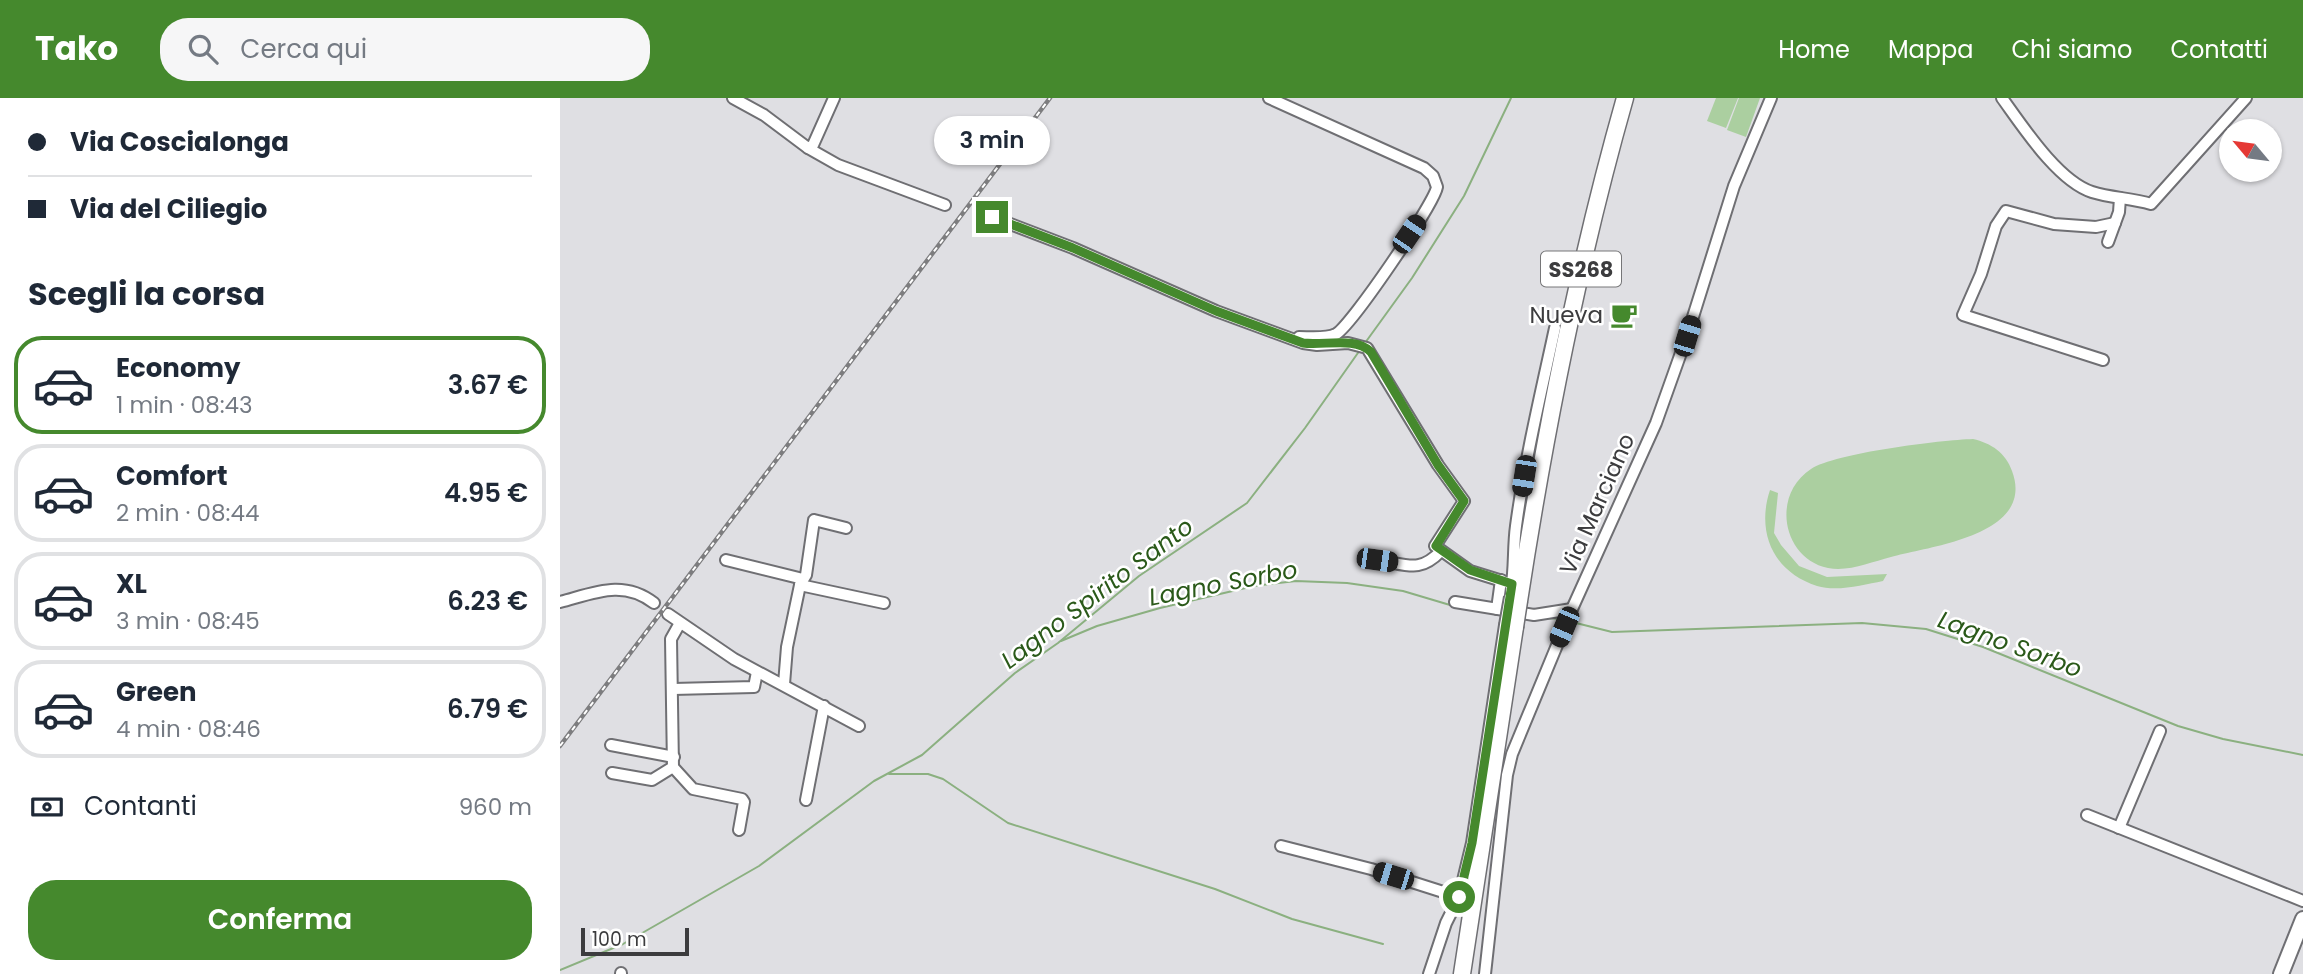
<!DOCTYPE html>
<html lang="it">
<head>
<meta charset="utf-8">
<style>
	body { margin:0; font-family:Poppins,sans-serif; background:#f6f6f7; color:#1f2937; height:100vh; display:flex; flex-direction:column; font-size:26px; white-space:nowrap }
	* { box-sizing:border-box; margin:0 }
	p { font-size:23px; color:#747a83 }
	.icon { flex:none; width:38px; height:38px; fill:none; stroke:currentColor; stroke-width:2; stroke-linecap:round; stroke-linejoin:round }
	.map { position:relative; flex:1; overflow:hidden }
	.side { display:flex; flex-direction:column; background:#fff; width:560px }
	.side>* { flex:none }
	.hud { display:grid; align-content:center; height:154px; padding:0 28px; background:#fff }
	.needle { width:46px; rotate:299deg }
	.fabs { position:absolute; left:1659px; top:21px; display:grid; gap:14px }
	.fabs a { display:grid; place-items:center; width:63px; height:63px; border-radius:50%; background:#fff; box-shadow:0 2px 5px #0004; font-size:35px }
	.scale { position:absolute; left:21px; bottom:18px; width:108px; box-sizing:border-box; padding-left:7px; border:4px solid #3c3c3e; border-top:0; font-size:19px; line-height:24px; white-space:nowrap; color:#3c3c3e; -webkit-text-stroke:5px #fff; paint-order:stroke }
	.end { position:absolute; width:32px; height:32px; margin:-16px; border:9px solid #45892d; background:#fff; box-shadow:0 0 0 4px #fff }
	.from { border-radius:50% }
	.bubble { position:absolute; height:49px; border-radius:24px; background:#fff; box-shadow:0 2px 5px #0004; font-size:23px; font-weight:600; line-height:49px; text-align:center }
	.car { position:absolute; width:21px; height:42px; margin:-21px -10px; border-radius:9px; box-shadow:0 0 5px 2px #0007; background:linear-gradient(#222 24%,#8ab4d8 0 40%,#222 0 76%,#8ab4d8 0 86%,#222 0) }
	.hud b { display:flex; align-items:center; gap:24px; height:66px; font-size:26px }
	.hud b+b { border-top:2px solid #e0e1e3 }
	.hud i { width:18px; height:18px; background:#1f2937 }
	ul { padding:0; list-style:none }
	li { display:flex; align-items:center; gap:21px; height:98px; margin:0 14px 10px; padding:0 14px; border:4px solid #e0e1e3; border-radius:28px }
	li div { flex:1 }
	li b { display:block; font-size:26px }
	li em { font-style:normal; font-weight:600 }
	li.selected { border-color:#45892d }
	li>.icon { width:63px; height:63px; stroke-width:1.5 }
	h2 { padding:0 28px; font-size:32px; line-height:84px }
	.pay { display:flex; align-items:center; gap:18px; height:77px; padding:0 28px; font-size:26px }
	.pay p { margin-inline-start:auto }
	.action { display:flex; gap:14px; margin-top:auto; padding:14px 28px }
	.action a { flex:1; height:80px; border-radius:28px; background:#45892d; color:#fff; font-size:28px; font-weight:600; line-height:80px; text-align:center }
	header { display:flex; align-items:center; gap:42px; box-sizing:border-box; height:98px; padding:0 35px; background:#45892d; color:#fff }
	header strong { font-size:33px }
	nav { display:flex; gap:38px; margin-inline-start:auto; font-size:24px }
	.search { width:490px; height:63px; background:#f6f6f7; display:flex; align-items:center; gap:18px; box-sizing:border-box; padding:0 24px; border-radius:28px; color:#747a83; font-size:26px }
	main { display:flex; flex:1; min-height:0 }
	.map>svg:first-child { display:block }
</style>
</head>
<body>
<header>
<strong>Tako</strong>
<div class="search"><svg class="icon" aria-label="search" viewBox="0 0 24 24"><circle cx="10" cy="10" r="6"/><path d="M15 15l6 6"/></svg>Cerca qui</div>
<nav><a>Home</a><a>Mappa</a><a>Chi siamo</a><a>Contatti</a></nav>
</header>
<main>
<section class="side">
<div class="hud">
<b><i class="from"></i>Via Coscialonga</b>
<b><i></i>Via del Ciliegio</b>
</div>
<h2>Scegli la corsa</h2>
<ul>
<li class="selected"><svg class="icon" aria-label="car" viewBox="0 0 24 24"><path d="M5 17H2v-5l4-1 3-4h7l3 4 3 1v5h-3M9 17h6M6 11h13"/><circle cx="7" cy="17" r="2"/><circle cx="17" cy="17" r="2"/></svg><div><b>Economy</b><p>1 min · 08:43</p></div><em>3.67 €</em></li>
<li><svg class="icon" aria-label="car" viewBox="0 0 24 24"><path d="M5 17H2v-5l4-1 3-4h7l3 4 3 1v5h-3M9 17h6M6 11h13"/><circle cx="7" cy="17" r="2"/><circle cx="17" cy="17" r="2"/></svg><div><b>Comfort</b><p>2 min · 08:44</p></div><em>4.95 €</em></li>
<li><svg class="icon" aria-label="car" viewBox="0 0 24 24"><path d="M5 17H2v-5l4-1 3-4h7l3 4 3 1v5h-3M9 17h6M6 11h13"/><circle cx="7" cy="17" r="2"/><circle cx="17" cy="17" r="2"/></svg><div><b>XL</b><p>3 min · 08:45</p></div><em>6.23 €</em></li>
<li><svg class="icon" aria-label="car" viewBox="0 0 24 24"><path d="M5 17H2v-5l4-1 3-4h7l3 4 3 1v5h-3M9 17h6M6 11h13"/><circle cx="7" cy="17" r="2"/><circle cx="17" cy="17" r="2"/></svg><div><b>Green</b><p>4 min · 08:46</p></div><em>6.79 €</em></li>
</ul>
<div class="pay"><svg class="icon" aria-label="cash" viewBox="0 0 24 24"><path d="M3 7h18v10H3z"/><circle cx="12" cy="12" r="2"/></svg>Contanti<p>960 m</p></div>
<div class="action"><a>Conferma</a></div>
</section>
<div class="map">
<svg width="1743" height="876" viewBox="0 0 1743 876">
	<rect width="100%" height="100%" fill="#dfdfe3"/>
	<!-- green -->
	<g fill="#abcfa0">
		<polygon points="1156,0 1178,0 1166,30 1147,23"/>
		<polygon points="1179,0 1200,0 1186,39 1167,32"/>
		<path d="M1413 341C1431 345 1446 355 1452 373 1476 437 1371 448 1331 459 1311 464 1289 474 1268 470 1222 460 1211 397 1251 371 1275 355 1381 342 1413 341Z"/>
		<path d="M1210 392 1218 395 1214 435 1221 447 1239 468 1267 479 1327 476 1323 483C1303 487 1277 494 1257 488 1213 474 1196 434 1210 392Z"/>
	</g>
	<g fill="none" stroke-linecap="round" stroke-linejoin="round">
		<!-- stream -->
		<g stroke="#8bb080" stroke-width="2">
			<polyline points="805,245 852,180 904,98 951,0"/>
			<polyline points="986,520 1002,521"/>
			<polyline points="1012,524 1052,534 1302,525 1366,531 1423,549 1618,628 1663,641 1743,657"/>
			<polyline points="501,543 537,528 600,510 694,488 736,483 787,485 843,493 890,507"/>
			<polyline points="329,676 368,676 383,681 448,725 655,791 732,821 823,846"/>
			<polyline points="0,872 63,846 199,768 314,683 362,657 455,575 498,545 579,478 687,405 745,330 800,252"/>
		</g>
		<defs>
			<g id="minor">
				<polyline points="173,0 204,17 248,50 278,67 385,107"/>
				<path d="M709 0 864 70 873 78 877 89C874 106 791 228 776 236 766 241 750 239 739 239"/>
				<path d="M1442 0C1463 29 1498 83 1532 94 1551 100 1571 100 1591 106L1686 0"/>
				<polyline points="248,50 253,47 274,0"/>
				<polyline points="432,119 513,150 656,213 743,245 757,247 788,245 807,250 878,367 904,403 875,448 910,473 952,486"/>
				<polyline points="1548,144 1559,114 1560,100"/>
				<polyline points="1543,262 1403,217 1421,176 1436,128 1446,113 1494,126 1536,129 1555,125"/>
				<polyline points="166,462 243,481"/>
				<path d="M817 462C847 466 859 476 881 453"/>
				<polyline points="240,487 324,505"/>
				<path d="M951 493C955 471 953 449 956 428 965 361 981 295 995 230"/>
				<path d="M0 504C34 495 63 481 94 505"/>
				<polyline points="895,504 974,517 1012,511"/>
				<polyline points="937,511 941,482"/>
				<polyline points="108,516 174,561 299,628"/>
				<polyline points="224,586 227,549 240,487 246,477 254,422 286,430"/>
				<polyline points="113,591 194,589 197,574"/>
				<polyline points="51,647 114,659"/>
				<polyline points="113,669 133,691 182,701 184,704 179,732"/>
				<polyline points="52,675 92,682 113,669 111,541 120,525"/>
				<polyline points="246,702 264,608"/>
				<polyline points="1527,717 1743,803"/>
				<polyline points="1559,730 1600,633"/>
				<polyline points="721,748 811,771 899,799"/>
				<polyline points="61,876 61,875"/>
				<polyline points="869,876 886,825 899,799 912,745 945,527"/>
				<polyline points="925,876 947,677 952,656 1012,511 1096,325 1127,238 1174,88 1211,0"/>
			</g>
			<polyline id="major" points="1721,876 1743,821"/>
			<g id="highway">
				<path d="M959 503C985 334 1018 165 1065 0"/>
				<polyline points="902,876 955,529"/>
			</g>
		</defs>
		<!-- minor casing -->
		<use href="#minor" stroke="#6f6f73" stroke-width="14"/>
		<!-- major casing -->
		<use href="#major" stroke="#6f6f73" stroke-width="18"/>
		<!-- highway casing -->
		<use href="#highway" stroke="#6f6f73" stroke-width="19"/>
		<!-- minor -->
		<use href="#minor" stroke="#fff" stroke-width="10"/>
		<!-- major -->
		<use href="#major" stroke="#fff" stroke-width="14"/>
		<!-- highway -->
		<use href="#highway" stroke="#fff" stroke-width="16"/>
		<defs>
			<polyline id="rail" points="0,648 490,0"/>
		</defs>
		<!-- rail casing -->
		<use href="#rail" stroke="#7d7d7f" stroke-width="4.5"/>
		<!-- rail -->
		<use href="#rail" stroke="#fff" stroke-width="2" stroke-dasharray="5" stroke-linecap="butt"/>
		<defs>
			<polyline id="minor-bridge" points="945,527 950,499"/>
			<polyline id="highway-bridge" points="955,529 959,503"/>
		</defs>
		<!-- minor-bridge casing -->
		<use href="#minor-bridge" stroke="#6f6f73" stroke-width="14" stroke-linecap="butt"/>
		<!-- highway-bridge casing -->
		<use href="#highway-bridge" stroke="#6f6f73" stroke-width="19" stroke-linecap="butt"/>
		<!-- minor-bridge -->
		<use href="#minor-bridge" stroke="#fff" stroke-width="10"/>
		<!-- highway-bridge -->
		<use href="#highway-bridge" stroke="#fff" stroke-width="16"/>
	</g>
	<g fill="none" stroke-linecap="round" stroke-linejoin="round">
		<!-- route -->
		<path stroke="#45892d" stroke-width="9" d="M432 119 513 150 656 213 743 245C764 248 795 238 811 254L878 367 904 403 876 448 910 472 952 486 912 745 899 799"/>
	</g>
	<!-- icons -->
	<defs>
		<symbol id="cafe-bare" viewBox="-9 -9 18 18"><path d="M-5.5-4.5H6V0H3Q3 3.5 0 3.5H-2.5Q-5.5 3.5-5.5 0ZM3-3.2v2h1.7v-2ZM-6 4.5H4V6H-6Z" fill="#45892d" stroke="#fff" stroke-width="2.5" paint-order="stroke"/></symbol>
	</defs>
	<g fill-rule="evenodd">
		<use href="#cafe-bare" x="1045" y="198" width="38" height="38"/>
	</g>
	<g text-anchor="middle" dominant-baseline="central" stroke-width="5" stroke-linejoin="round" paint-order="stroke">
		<!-- shield labels -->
		<rect fill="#fff" stroke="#767678" stroke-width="2" x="981" y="153.5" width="80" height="35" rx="5"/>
		<g font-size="21" font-weight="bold" fill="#3c3c3e">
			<text x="1021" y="171">SS268</text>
		</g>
		<!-- poi labels -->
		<g font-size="23" fill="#3c3c3e" stroke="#fff" text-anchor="end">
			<text x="1043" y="217">Nueva</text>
		</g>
		<!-- street labels -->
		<g font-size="23" fill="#3c3c3e" stroke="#fff">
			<text transform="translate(1037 406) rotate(-66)">Via Marciano</text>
		</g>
		<!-- water labels -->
		<g font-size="24" font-style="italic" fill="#2a5919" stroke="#fff">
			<text transform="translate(663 485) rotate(-11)">Lagno Sorbo</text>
			<text transform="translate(537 495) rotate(-37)">Lagno Spirito Santo</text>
			<text transform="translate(1450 546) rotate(20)">Lagno Sorbo</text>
		</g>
	</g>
</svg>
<div class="fabs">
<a><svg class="needle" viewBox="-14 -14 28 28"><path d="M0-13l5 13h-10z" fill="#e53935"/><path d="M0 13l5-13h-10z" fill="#747a83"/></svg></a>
</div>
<div class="scale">100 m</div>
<i class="end from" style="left:899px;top:799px"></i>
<i class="end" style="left:432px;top:119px"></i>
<div class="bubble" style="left:374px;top:18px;width:116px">3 min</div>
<i class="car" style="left:849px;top:136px;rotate:34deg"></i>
<i class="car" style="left:1127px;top:238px;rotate:17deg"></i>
<i class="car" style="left:964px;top:378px;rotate:189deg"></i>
<i class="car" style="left:817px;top:462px;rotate:98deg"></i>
<i class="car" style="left:1004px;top:529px;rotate:203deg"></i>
<i class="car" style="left:833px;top:778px;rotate:287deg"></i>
</div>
</main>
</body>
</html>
